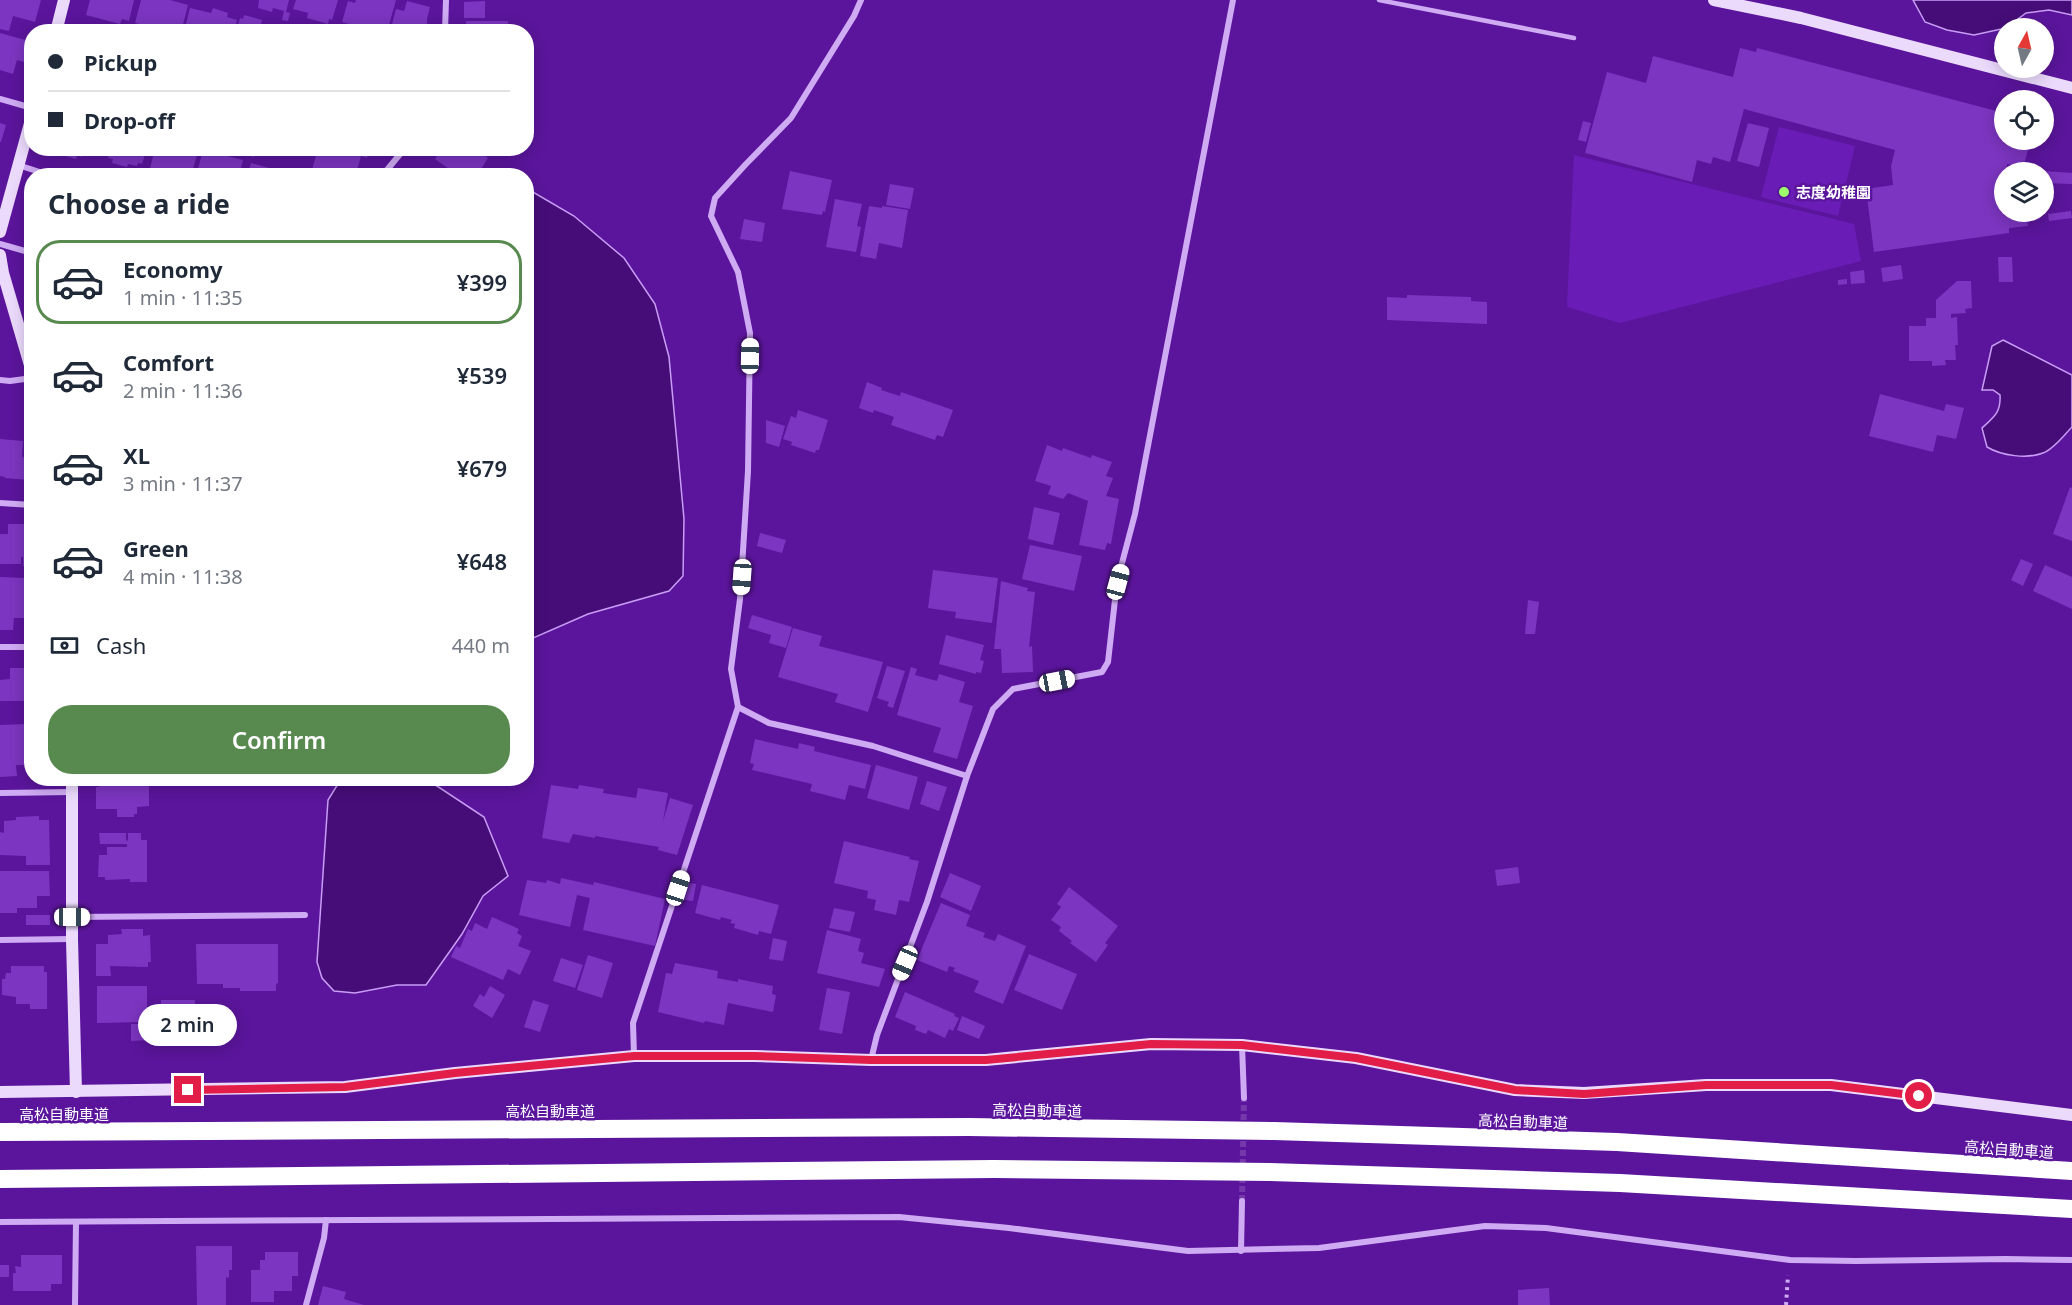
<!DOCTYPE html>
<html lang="en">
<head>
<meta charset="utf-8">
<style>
	body { margin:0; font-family:"Noto Sans","Noto Sans JP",sans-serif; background:#f2f2f3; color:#1f2937; height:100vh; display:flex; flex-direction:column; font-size:22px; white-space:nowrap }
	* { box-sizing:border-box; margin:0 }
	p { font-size:20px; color:#747a83 }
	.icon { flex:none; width:33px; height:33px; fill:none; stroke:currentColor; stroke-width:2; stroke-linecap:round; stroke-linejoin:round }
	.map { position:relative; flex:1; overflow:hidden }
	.panel { position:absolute; left:24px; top:168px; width:510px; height:618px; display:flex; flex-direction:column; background:#fff; border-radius:24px; box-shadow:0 3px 15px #0003 }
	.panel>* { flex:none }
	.top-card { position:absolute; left:24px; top:24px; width:510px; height:132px; border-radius:24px; box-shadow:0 3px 15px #0003; display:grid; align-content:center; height:132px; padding:0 24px; background:#fff }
	.needle { width:39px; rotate:8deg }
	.controls { position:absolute; left:1994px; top:18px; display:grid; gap:12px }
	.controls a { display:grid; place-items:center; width:60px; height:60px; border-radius:50%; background:#fff; box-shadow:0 3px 15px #0003; font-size:30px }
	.end { position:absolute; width:27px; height:27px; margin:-14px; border:8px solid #e11d48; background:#fff; box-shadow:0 0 0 3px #fff }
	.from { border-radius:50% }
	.bubble { position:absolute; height:42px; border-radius:21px; background:#fff; box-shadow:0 3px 15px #0003; font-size:20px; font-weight:600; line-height:42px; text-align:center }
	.car { position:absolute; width:18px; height:36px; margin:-18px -9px; border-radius:8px; box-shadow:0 0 4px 2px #0007; background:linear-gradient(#fff 24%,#345 0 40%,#fff 0 76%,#345 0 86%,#fff 0) }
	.top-card b { display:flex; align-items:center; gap:21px; height:57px; font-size:22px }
	.top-card b+b { border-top:2px solid #e0e1e3 }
	.top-card i { width:15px; height:15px; background:#1f2937 }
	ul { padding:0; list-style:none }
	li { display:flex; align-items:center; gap:18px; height:84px; margin:0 12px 9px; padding:0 12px; border:3px solid transparent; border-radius:24px }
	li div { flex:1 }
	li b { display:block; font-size:22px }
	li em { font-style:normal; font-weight:600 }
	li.on { border-color:#58894f }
	li>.icon { width:54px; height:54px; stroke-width:1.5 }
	h2 { padding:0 24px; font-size:27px; line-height:72px }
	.pay { display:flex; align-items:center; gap:15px; height:66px; padding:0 24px; font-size:22px }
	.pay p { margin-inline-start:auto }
	.action { display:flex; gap:12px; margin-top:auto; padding:12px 24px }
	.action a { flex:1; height:69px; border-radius:24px; background:#58894f; color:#fff; font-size:24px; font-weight:600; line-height:69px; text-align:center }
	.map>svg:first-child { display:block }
</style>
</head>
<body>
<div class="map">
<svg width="2072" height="1305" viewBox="0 0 2072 1305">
	<rect width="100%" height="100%" fill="#5b159c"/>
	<!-- green -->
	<g fill="#6a1db6">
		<polygon points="1779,127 1855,146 1838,216 1761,197"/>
		<polygon points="1574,155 1854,224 1861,261 1620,323 1567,307"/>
	</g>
	<!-- water -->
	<g fill="#460d79" stroke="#c99df6" stroke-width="1.5">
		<polygon points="1913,0 2072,0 2072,15 2049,10 2026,13 2006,28 1974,35 1947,30 1925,22"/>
		<polygon points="526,188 574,216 624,258 655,304 669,357 684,519 683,576 669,591 588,614 531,639 526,636"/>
		<path d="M2003 340 2072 375V427C2064 435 2054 449 2043 453 2027 459 2002 456 1987 447L1982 428C1995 416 2001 412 2000 395L1993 390H1982L1992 346Z"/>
		<polygon points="341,779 419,779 437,786 484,817 508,876 483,896 462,934 426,985 397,985 355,993 334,991 322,978 317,962 328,800"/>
	</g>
	<!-- building -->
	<g fill="#7c35c0">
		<polygon points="0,0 41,0 35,22 13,16 9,31 0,29"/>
		<polygon points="90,0 134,0 129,21 122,19 120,24 86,15"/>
		<polygon points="141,0 170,0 188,5 181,32 174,30 174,32 167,32 135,23"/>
		<polygon points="259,0 289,0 286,12 290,13 288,21 282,20 284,11 273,8 272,12 258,8"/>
		<polygon points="296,0 338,0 332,20 329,19 328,24 307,18 308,13 293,9"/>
		<polygon points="356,0 396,0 387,32 375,32 342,22 348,1 355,3"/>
		<polygon points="407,1 430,7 427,19 427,32 390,32 396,9 404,11"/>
		<polygon points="485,1 485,18 464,18 464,2"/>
		<polygon points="190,8 211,13 213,8 228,13 227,17 237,20 234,32 184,32"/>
		<polygon points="244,15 262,20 261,24 288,32 236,32 240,18 243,19"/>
		<polygon points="466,21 508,21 508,32 463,32 463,29 466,29"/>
		<polygon points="0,33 29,41 24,62 17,60 13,74 0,70"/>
		<polygon points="1740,48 1756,52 1757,48 2004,113 2004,140 2037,140 2035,147 2029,146 2023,168 2007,164 2007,169 2033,171 2033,172 2004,172 2004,212 2026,212 2028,226 2009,228 2009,233 1874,252 1866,189 1893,185 1891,166 1895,150 1744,109 1730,162 1713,157 1711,164 1697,160 1692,182 1585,153 1607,72 1646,83 1653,56 1733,77"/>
		<polygon points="1583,121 1591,123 1586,142 1578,140"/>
		<polygon points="0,123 6,125 1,142 0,142"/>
		<polygon points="1748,123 1769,128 1759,167 1737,161"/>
		<polygon points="52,148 91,148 90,153 84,152 82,157 77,155 76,159 51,152"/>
		<polygon points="99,148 105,148 103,156 97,154"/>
		<polygon points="111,148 147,148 142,164 138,163 137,166 128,164 127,167 112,163 113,159 108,158"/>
		<polygon points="151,148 199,148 191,176 153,176 154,173 149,172 154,153 150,152"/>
		<polygon points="235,148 256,148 254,157 234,152"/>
		<polygon points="264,148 313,148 312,154 302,151 302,154 286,150 285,155"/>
		<polygon points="318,148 370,148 367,158 361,156 356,174 348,171 347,176 331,176 312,170"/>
		<polygon points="443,148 474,148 488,158 477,176 459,176 435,159"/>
		<polygon points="203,150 243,160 239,176 196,176"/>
		<polygon points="251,163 287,173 286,176 247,176"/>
		<polygon points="790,171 832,180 825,212 823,211 822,215 782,209"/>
		<polygon points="2043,171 2072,173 2072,184 2043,183"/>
		<polygon points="890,184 914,188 910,209 886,205"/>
		<polygon points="835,199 862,204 857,226 861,227 856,252 826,247"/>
		<polygon points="32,206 32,226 26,224"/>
		<polygon points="869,206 882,208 882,206 908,210 902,248 879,243 876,259 860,256"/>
		<polygon points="2071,211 2072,218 2049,221 2048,214"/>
		<polygon points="2028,212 2039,212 2040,219 2030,221"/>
		<polygon points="744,219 765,223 762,242 740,239"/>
		<polygon points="1998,257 2012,257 2013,282 1999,282"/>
		<polygon points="1901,265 1903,279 1883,282 1881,268"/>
		<polygon points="1864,270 1865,283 1851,284 1850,272"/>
		<polygon points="1847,279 1847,284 1838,285 1838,280"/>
		<polygon points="1957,281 1971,281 1972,308 1965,309 1966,313 1951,314 1951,318 1957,317 1958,345 1955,345 1956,360 1945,360 1946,365 1932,366 1932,361 1909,361 1909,326 1926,326 1926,318 1936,318 1936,300"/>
		<polygon points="1407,295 1471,297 1471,301 1487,302 1487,324 1387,320 1387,297 1407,298"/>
		<polygon points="867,382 882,388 881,390 900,396 901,392 953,410 943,437 937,435 935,440 891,425 894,417 874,410 873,413 859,408"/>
		<polygon points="1880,394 1944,411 1946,404 1964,408 1956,439 1937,435 1933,452 1869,436"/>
		<polygon points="798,410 828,420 819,450 816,450 815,453 791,445 792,442 783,439 791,416 796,418"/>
		<polygon points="766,420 785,426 779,447 766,443"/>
		<polygon points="0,439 23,441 22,456 30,464 29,480 5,478 5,477 0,476"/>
		<polygon points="1047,445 1062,451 1063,448 1091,458 1092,455 1112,462 1106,476 1113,478 1106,496 1119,499 1111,544 1107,543 1105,550 1079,545 1088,501 1068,493 1063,499 1048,494 1051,486 1035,481"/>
		<polygon points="2070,487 2072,488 2072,541 2053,534"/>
		<polygon points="1034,507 1060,513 1053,545 1028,539"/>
		<polygon points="8,524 32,524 32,566 23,566 23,557 21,557 21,564 0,564 0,534 8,534"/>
		<polygon points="760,533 786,540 782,553 757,546"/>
		<polygon points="1030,545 1082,556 1074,591 1022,579"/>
		<polygon points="2021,559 2033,564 2023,586 2011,580"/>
		<polygon points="2045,565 2072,577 2072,609 2033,591"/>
		<polygon points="933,570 998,578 992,623 955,618 956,612 928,608"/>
		<polygon points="25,575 32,575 32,618 14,618 13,630 0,630 0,577 25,578"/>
		<polygon points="1001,581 1028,588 1027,591 1035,592 1029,647 1032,646 1033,672 1002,673 1001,649 994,649"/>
		<polygon points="1528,600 1539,602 1535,634 1525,634"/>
		<polygon points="752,615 792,627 786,648 769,643 771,635 748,628"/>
		<polygon points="793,628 822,636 819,646 883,662 868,712 835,702 838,694 778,677"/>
		<polygon points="946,635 984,645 980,660 984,661 981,673 976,672 976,674 939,664"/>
		<polygon points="887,666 905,671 893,708 887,706 889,702 877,698"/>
		<polygon points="911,667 917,669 915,675 937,681 939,674 965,682 959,702 973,706 957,759 933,752 941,728 897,715"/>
		<polygon points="10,668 32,668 32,712 25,712 25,701 0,701 0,680 10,679"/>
		<polygon points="27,722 32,722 32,765 16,765 17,776 0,777 0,725 27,724"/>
		<polygon points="755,739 798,749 799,743 815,747 814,751 871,765 865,789 849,785 845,800 810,791 812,784 752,770 754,764 750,763"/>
		<polygon points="876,765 918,777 909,810 867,798"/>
		<polygon points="99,778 149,778 149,806 137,807 137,814 134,814 134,817 117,817 117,809 96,809 96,787 99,787"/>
		<polygon points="927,781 947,787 939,811 920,804"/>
		<polygon points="551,785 578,789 579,785 604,789 603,793 636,798 638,788 668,793 663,821 670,798 693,805 677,855 658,850 659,847 595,836 595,838 573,834 569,843 542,838"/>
		<polygon points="39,816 39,820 49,820 50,865 26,865 26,856 0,855 0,832 4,833 4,821 16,820 16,817"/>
		<polygon points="99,833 126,833 126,840 128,841 128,833 141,833 141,840 147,840 147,882 130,882 130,879 105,880 105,877 98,877 99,855 107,855 107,847 127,847 127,844 100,844"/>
		<polygon points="844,841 910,857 909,859 919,861 909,902 899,900 896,915 874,910 876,900 867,898 868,891 834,883"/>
		<polygon points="1518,867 1520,883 1497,886 1495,870"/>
		<polygon points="0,871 49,871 50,896 37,896 37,908 17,908 17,913 0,913"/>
		<polygon points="950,873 981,886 971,911 940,897"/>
		<polygon points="561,878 593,885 594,882 665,899 655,946 583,930 590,898 577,895 570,927 519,915 527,880 546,883 547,880 560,884"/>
		<polygon points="683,882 696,884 693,901 680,899"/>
		<polygon points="702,885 779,905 771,934 759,931 758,935 734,928 735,924 730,923 732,920 721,917 720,920 695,913"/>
		<polygon points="1069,887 1118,926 1105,943 1108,945 1096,962 1070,943 1072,941 1059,931 1061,927 1051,920 1061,907 1057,904"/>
		<polygon points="941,903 970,915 966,926 985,933 983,937 995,941 998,934 1026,946 1003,1004 974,992 979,981 953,971 955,968 949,966 947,972 917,960"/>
		<polygon points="834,908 855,912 850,932 829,928"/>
		<rect x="26" y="915" width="24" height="10"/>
		<polygon points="492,917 519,929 517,933 522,936 518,946 531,951 520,975 508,969 503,980 451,957 456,946 460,948 468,929 472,931 475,923 487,929"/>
		<polygon points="121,929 143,929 143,936 150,935 151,962 148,962 148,967 110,966 111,976 96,976 96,944 108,944 108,935 122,934"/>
		<polygon points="827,930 861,939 858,951 864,953 861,963 885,969 879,987 817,973"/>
		<polygon points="773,938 787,941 783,961 769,959"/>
		<polygon points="196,944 278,944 278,983 276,984 276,991 240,991 240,988 223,988 223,984 197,984"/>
		<polygon points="1029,954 1077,974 1062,1010 1014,990"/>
		<polygon points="588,955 613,963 602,998 577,990"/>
		<polygon points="561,958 583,965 575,988 553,981"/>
		<polygon points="675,963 718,971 717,978 738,982 738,979 773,986 772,994 776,995 773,1012 728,1003 724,1025 705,1021 704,1023 658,1012 666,973 672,974"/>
		<polygon points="11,966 44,966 44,972 47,972 47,1009 30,1009 30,1004 16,1004 16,997 2,995 2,979 5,979 6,973 11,973"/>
		<polygon points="97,986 147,986 147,1022 97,1023"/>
		<polygon points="490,986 505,995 492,1018 473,1006 480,994 484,997"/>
		<polygon points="827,988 850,992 842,1034 819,1030"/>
		<polygon points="905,992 955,1014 954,1016 959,1018 953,1031 949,1029 945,1038 928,1030 926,1034 915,1030 916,1026 895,1017"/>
		<polygon points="161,1000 195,1000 195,1036 161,1037"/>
		<polygon points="533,1000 549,1005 540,1032 524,1027"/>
		<polygon points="962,1016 985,1026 979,1039 957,1030"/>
		<polygon points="131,1024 150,1024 150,1040 131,1041"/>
		<polygon points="196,1246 232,1246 232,1270 229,1270 229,1278 226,1277 226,1305 197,1305"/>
		<polygon points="265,1252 298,1252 298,1276 292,1276 292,1291 274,1291 274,1302 251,1302 251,1270 260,1270 260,1260 265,1260"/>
		<polygon points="21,1255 62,1255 62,1284 51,1284 51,1291 13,1291 13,1273 16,1273 15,1266 21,1267"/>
		<rect x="0" y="1265" width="9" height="12"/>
		<polygon points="323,1286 346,1292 344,1299 364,1305 318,1305"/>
		<polygon points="1549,1288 1550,1305 1518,1305 1518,1290"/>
	</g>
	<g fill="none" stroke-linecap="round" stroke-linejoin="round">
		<!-- street-tunnel -->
		<polyline stroke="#7438ab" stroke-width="6" stroke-dasharray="6 3" stroke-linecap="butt" points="1242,1201 1244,1098"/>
		<!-- path -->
		<polyline stroke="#cfabf3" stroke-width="4" stroke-dasharray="3 4.5" stroke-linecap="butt" points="1786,1305 1788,1275"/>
		<!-- lane -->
		<polyline stroke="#cfabf3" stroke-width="4.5" points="1379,0 1574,38"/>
		<!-- street -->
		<g stroke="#cfabf3" stroke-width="6">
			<polyline points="445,32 446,0"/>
			<polyline points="0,99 32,108"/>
			<polyline points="18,165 52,176"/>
			<polyline points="382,176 405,148"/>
			<polyline points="0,244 32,253"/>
			<polyline points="0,380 10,381 32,378"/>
			<polyline points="0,503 32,505"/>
			<polyline points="0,647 32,647"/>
			<polyline points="738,707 769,723 873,746 967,776"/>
			<polyline points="0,793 72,792"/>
			<polyline points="72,917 305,915"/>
			<polyline points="0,940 72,939"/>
			<polyline points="1242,1045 1244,1098"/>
			<polyline points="634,1056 633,1023 738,707 731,669 740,599 748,471 750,333 738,272 711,216 715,198 746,164 791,118 854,16 861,0"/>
			<polyline points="871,1060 877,1035 927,902 967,776 993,709 1013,689 1102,672 1108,662 1117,582 1135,514 1233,0"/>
			<polyline points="0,1222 899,1217 1009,1228 1188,1251 1319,1248 1485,1226 1546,1228 1790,1260 1856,1261 2006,1259 2072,1260"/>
			<polyline points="1241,1251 1242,1201"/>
			<polyline points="75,1305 76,1222"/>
			<polyline points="306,1305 324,1238 326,1220"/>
		</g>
		<!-- secondary -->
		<g stroke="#ecdafd" stroke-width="12">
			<polyline points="1714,0 1801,18 2072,88"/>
			<polyline points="56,32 64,0"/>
			<polyline points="0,232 32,116"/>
			<polyline points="0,255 3,273 32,372"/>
			<polyline points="72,778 72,939 76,1092"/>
			<polyline points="0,1092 345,1087 455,1073 634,1056 754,1056 871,1060 986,1060 1151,1044 1242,1045 1356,1058 1515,1090 1584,1093 1706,1085 1831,1085 2072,1115"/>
		</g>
		<!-- highway -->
		<g stroke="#fff" stroke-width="18">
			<polyline points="0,1132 969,1127 1274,1131 1617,1142 2072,1171"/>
			<polyline points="0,1179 994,1169 1270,1172 1620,1183 2072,1209"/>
		</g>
	</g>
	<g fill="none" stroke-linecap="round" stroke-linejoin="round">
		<!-- route -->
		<polyline stroke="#e11d48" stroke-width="8" points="188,1090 345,1087 455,1073 634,1056 754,1056 871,1060 986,1060 1151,1044 1242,1045 1356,1058 1515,1090 1584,1094 1706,1085 1831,1085 1919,1096"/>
	</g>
	<!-- markers -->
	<circle fill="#9eff6d" stroke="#5b159c" stroke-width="2" cx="1784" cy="192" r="6"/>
	<g text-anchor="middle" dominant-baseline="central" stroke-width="5" stroke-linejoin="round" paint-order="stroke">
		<!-- poi labels -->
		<g font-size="15" font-weight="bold" fill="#fff" stroke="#5b159c" text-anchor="start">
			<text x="1796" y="192">志度幼稚園</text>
		</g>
		<!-- street labels -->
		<g font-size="15" fill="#fff" stroke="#5b159c">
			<text transform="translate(1037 1110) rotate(1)">高松自動車道</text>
			<text x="550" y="1111">高松自動車道</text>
			<text x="64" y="1114">高松自動車道</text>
			<text transform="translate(1523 1121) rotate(2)">高松自動車道</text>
			<text transform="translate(2009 1149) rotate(4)">高松自動車道</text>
		</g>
	</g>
</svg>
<div class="controls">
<a><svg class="needle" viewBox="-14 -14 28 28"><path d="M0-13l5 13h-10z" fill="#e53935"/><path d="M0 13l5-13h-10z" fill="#747a83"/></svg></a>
<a><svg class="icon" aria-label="locate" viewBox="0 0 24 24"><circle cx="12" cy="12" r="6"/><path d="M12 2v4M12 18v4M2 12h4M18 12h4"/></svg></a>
<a><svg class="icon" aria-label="layers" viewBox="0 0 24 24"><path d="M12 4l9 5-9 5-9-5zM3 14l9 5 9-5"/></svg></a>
</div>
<i class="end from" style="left:1919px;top:1096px"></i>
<i class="end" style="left:188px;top:1090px"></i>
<div class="bubble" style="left:138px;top:1004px;width:99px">2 min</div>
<i class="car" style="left:750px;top:356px;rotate:1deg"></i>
<i class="car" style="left:742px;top:577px;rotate:184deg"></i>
<i class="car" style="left:1118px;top:582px;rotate:15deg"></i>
<i class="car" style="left:1057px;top:681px;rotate:79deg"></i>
<i class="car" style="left:678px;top:888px;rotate:18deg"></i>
<i class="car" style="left:72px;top:917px;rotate:90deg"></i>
<i class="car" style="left:905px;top:963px;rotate:203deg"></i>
<div class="top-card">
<b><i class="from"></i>Pickup</b>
<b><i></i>Drop-off</b>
</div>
<section class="panel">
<h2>Choose a ride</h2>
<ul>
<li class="on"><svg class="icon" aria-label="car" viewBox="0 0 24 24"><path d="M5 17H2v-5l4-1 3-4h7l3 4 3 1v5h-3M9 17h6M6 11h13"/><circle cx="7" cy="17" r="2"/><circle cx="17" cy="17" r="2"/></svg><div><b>Economy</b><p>1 min · 11:35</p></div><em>¥399</em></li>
<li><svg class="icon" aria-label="car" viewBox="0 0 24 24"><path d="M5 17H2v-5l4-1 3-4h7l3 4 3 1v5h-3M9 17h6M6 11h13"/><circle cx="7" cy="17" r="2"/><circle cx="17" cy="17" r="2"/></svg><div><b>Comfort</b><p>2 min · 11:36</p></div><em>¥539</em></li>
<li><svg class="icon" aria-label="car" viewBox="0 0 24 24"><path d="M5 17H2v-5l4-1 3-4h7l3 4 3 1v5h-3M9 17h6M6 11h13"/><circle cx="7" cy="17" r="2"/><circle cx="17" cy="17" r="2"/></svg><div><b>XL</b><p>3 min · 11:37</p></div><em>¥679</em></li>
<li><svg class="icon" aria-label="car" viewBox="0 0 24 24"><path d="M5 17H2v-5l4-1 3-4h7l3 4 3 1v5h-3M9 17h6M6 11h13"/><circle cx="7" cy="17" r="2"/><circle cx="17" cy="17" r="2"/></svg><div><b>Green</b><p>4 min · 11:38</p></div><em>¥648</em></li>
</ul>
<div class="pay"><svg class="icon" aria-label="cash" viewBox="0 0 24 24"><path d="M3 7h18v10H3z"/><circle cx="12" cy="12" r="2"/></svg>Cash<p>440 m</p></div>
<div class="action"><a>Confirm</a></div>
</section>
</div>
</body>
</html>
